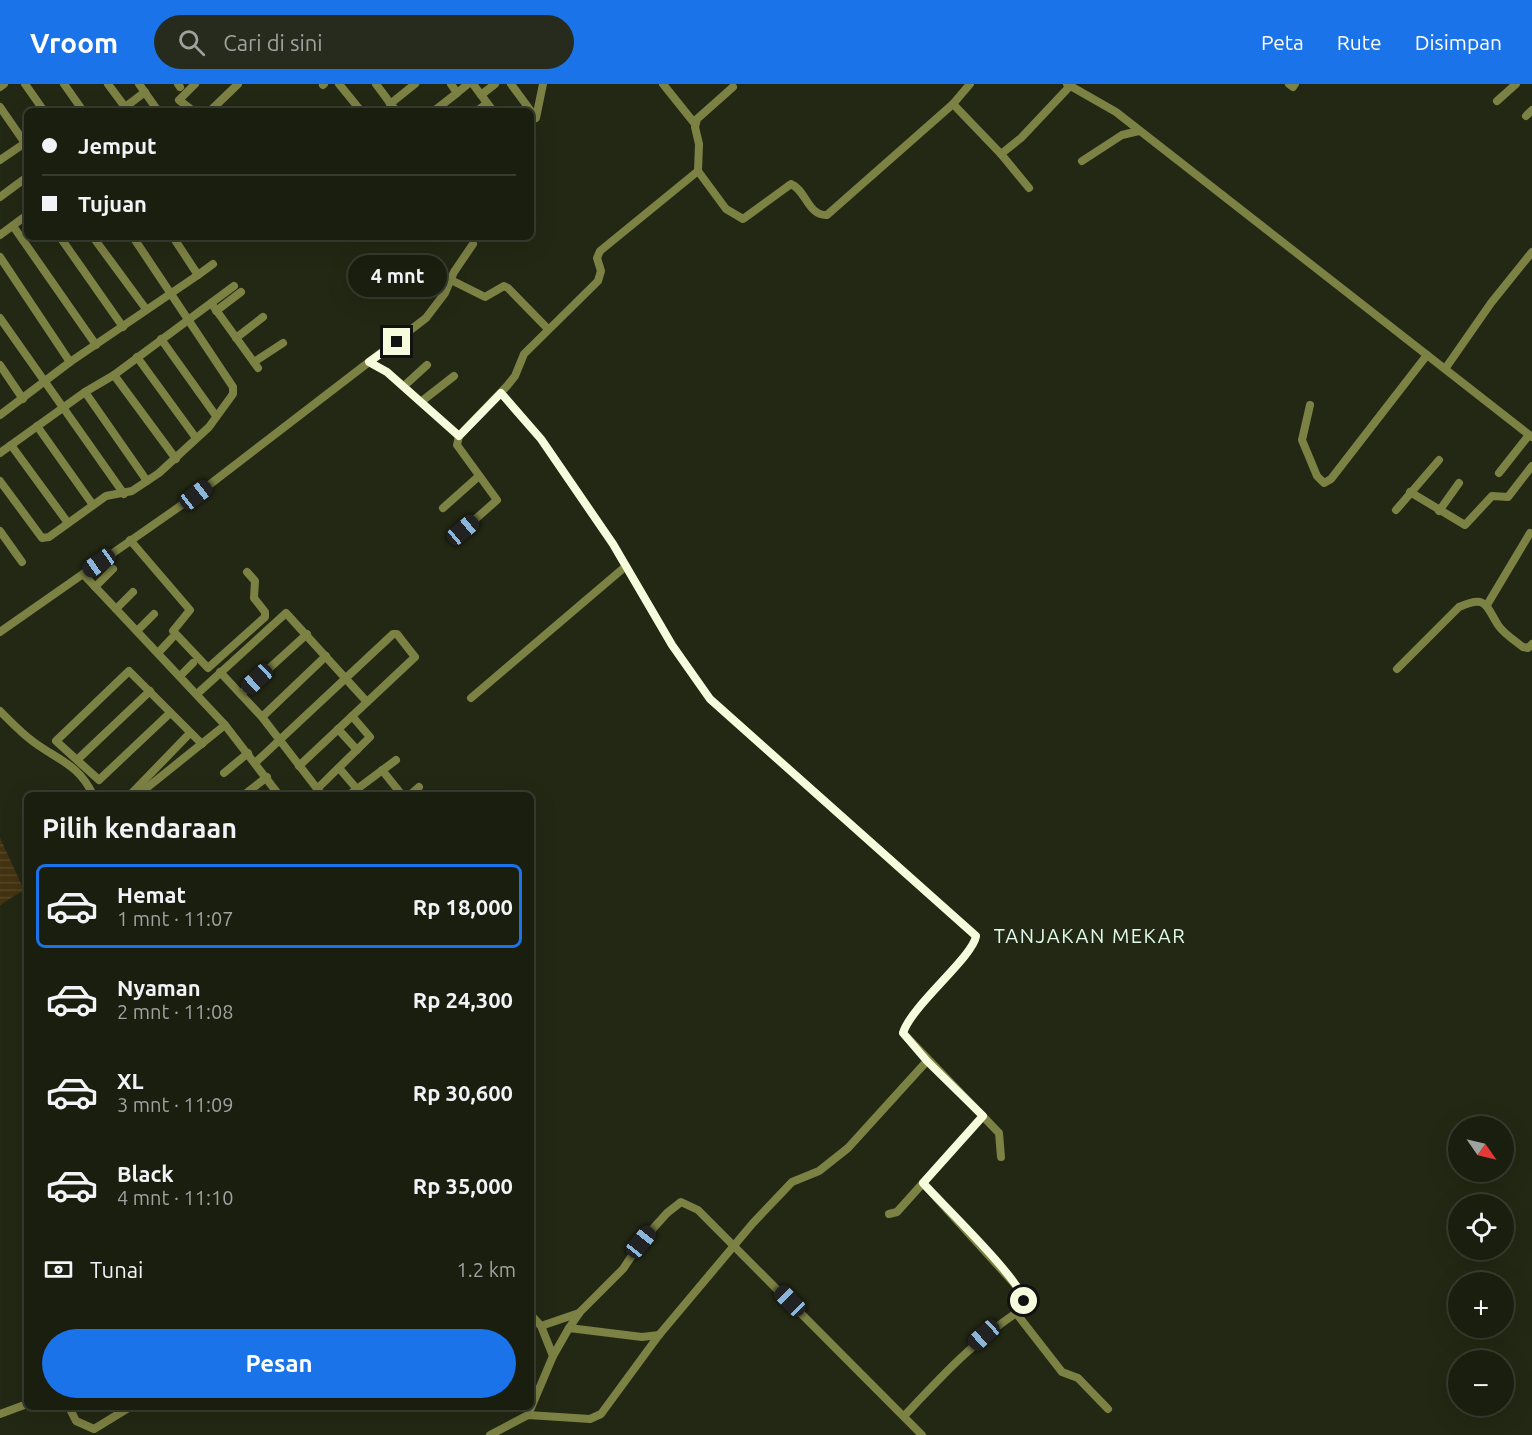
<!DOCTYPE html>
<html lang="id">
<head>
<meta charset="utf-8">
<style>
	body { margin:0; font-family:Ubuntu,sans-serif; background:#272b1d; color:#f1f3f6; height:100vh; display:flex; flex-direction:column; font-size:22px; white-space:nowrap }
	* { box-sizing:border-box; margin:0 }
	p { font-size:20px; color:#9fa29e }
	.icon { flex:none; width:33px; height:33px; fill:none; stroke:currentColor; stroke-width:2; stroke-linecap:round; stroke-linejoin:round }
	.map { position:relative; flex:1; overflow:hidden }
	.drawer { position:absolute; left:24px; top:708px; width:510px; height:618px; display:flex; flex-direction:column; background:#1a1e0f; border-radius:9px; box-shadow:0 6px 24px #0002,0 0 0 2px #383c2f }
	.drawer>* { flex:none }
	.hud { position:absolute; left:24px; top:24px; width:510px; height:132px; border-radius:9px; box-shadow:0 6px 24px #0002,0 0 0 2px #383c2f; display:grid; align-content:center; height:132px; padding:0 18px; background:#1a1e0f }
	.needle { width:39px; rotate:124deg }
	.controls { position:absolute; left:1448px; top:1032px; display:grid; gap:12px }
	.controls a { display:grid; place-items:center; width:66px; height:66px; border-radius:50%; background:#1a1e0f; box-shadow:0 6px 24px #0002,0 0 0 2px #383c2f; font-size:30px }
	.end { position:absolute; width:27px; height:27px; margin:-14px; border:8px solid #f6fbde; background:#111; box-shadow:0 0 0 3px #111 }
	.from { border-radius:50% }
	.bubble { position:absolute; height:42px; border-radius:21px; background:#1a1e0f; box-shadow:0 6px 24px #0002,0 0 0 2px #383c2f; font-size:20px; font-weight:700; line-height:42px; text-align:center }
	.car { position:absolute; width:18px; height:36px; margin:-18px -9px; border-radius:8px; box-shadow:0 0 4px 2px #0007; background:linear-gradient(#222 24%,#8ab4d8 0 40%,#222 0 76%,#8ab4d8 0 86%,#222 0) }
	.hud b { display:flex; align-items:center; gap:21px; height:57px; font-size:22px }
	.hud b+b { border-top:2px solid #383c2f }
	.hud i { width:15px; height:15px; background:#f1f3f6 }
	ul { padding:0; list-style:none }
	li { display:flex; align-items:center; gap:18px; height:84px; margin:0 12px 9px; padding:0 6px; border:3px solid transparent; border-radius:9px }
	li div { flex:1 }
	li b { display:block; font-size:22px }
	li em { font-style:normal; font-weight:700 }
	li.on { border-color:#1a73e8 }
	li>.icon { width:54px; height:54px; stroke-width:1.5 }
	h2 { padding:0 18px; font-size:27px; line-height:72px }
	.pay { display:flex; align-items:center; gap:15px; height:66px; padding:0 18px; font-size:22px }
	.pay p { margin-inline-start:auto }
	.primary-button { display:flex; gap:12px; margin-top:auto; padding:12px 18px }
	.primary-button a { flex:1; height:69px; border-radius:36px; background:#1a73e8; color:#fff; font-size:24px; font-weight:700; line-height:69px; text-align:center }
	header { display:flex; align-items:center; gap:36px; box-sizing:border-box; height:84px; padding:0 30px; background:#1a73e8; color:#fff }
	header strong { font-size:28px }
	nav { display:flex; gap:33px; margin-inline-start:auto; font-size:21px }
	.search { width:420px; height:54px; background:#272b1d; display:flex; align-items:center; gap:15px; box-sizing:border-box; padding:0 21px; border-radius:33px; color:#9fa29e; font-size:22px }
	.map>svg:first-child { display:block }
</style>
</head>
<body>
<header>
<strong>Vroom</strong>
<div class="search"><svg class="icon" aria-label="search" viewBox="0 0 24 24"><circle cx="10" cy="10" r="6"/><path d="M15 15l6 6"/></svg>Cari di sini</div>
<nav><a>Peta</a><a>Rute</a><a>Disimpan</a></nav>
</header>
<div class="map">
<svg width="1532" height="1351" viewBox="0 0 1532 1351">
	<defs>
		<pattern id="water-rules" width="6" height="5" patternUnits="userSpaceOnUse" patternTransform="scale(1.5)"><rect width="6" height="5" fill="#433311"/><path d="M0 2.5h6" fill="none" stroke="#564728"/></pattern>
	</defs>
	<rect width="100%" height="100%" fill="#232814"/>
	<!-- water -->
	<polygon fill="url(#water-rules)" points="0,754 24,806 0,821"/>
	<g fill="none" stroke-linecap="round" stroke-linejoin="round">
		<!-- minor -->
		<g stroke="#7c8144" stroke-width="8">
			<polyline points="25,0 44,27"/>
			<polyline points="64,0 83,27"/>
			<polyline points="108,0 125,23"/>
			<polyline points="139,0 158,27"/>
			<polyline points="178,0 180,3"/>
			<polyline points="339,0 361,27"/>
			<polyline points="376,0 396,27"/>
			<polyline points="473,0 493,27"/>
			<polyline points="511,0 536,34 543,0"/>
			<polyline points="663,0 695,40"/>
			<polyline points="1067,0 1116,28 1532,353"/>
			<polyline points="1289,0 1293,3 1295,0"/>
			<polyline points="323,1 324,0"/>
			<polyline points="0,3 4,0"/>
			<path d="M733 3 697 35 695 43 699 60 698 87 726 125 743 135 791 100C806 106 808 132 827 131L953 20 970 0"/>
			<polyline points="457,9 468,0"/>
			<polyline points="481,11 495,0"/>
			<polyline points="1497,17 1516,0"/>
			<polyline points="390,20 415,0"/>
			<polyline points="953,20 1001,70 1029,104"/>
			<polyline points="0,23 27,62"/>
			<polyline points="120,27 145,8"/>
			<polyline points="193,27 179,16 195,0"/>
			<polyline points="210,27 238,0"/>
			<polyline points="434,27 457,9 451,0"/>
			<polyline points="477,27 487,19"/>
			<polyline points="1526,32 1532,26"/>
			<polyline points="1001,70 1021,54 1071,1"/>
			<polyline points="0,76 25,59"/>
			<polyline points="1082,77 1122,51 1139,47"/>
			<polyline points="0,113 27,93"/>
			<polyline points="13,142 96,261"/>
			<polyline points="0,151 27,131"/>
			<polyline points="60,153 123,243"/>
			<polyline points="93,153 146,225"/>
			<polyline points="0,173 70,278"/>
			<polyline points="198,191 213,180"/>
			<polyline points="451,196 485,213 504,202 508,204 547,244"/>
			<polyline points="211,219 258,284"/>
			<polyline points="216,227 241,208"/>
			<polyline points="0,234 124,410"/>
			<polyline points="236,254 263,233"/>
			<polyline points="161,255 216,332"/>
			<polyline points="137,273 196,354"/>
			<polyline points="254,278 283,259"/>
			<polyline points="369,278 426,234 445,209 454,188 473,160"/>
			<polyline points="0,281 23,315"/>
			<polyline points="1445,285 1491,219 1532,168"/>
			<polyline points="114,291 176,375"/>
			<polyline points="404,302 427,281"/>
			<polyline points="85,308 147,397"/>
			<path d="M501 309 541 355 613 460 672 561 710 615 976 852C973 873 912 921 903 949L999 1049 1001 1073"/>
			<polyline points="422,317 454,292"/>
			<polyline points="1310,321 1302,356 1317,392 1324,399 1331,395 1427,271"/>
			<polyline points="0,331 70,278 198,191 173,153"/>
			<polyline points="37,342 93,421"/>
			<polyline points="459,352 457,361 497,416 463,446"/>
			<polyline points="11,361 68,439"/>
			<polyline points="0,369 85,308 114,291 234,202"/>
			<polyline points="1499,389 1529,351"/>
			<polyline points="0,397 42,454 49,453 106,412 132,407 159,389 209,343 233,310 233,303 133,153"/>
			<polyline points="1410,408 1465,441 1492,412 1508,413 1532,382"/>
			<polyline points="443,424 479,392"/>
			<polyline points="1396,426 1439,376"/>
			<polyline points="1439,427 1459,399"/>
			<polyline points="0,447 22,478"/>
			<polyline points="130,456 190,526 173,547 208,584 265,533 265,528 254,514 255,497 247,488"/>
			<polyline points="83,490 225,641 279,711"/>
			<polyline points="95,503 113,485"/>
			<polyline points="1487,521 1530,449"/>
			<polyline points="116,525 133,508"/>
			<polyline points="137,547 154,530"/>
			<polyline points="0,548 196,411 369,278 387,288 459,352 507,302 515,292 524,270 598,197 601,187 597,174 600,167 698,87"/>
			<polyline points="158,569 172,554"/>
			<path d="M1397 585 1459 523C1486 511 1485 520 1498 541 1503 549 1515 557 1523 563L1528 564 1532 560"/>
			<polyline points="220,588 262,633 322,711"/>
			<polyline points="180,592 193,579"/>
			<polyline points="197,610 286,529 367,618"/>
			<polyline points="241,610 307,550"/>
			<polyline points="471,614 626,482"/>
			<path d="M0 627C11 638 22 650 35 659 60 677 79 681 93 711"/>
			<polyline points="170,629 99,696 56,657 129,587 202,660"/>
			<polyline points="262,633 326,572"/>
			<polyline points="338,645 357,666"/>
			<polyline points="77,676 150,607"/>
			<polyline points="256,678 393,550 397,550 415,573 299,682"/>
			<polyline points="339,684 362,711"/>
			<polyline points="382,686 402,711"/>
			<polyline points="224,689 248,669"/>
			<polyline points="317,705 370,653 352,632"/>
			<polyline points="130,711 190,649"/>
			<polyline points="138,711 225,641"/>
			<polyline points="244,711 267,693"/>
			<polyline points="349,711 396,676"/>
			<polyline points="410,711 419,703"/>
			<polyline points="983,1032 923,1099 1021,1207 1024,1217 1016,1229 1062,1288 1078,1294 1108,1325"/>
			<polyline points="889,1130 897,1128 923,1099"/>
			<polyline points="531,1231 541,1242 553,1272 569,1244 642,1253 659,1251"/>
			<polyline points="541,1242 579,1229"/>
			<polyline points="569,1244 580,1228 623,1185 641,1158 667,1129 681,1118 698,1126 922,1351"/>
			<polyline points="69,1323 76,1337 94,1345 130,1323"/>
			<polyline points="0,1330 27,1320"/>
			<polyline points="528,1331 553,1272"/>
			<path d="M904 1332C940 1294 973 1258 1016 1229"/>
			<polyline points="490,1351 528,1331 590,1335 601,1330 659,1251 753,1139 792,1098 819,1087 848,1064 927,977"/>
		</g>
	</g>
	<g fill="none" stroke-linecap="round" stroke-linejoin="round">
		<!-- route -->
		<path stroke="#f6fbde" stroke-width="8" d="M397 258 369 278 387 288 459 352 501 309 541 355 613 460 672 561 710 615 976 852C973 873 911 922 903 949L927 977 983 1032 923 1099C941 1119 1022 1197 1024 1217"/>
	</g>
	<g text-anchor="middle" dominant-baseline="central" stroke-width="6" stroke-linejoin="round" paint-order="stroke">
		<!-- quarter labels -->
		<g font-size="20" letter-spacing="1.5" fill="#e0fbeb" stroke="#232814">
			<text x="1090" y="851">TANJAKAN MEKAR</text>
		</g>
	</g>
</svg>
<div class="controls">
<a><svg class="needle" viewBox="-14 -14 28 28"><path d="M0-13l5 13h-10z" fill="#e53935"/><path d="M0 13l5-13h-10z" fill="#9fa29e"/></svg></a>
<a><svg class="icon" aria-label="locate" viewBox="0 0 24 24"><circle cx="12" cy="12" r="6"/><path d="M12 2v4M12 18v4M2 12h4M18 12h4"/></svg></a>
<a>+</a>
<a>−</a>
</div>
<i class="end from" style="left:1024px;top:1217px"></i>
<i class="end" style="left:397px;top:258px"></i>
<div class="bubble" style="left:348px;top:171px;width:99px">4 mnt</div>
<i class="car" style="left:196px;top:411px;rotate:52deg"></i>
<i class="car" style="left:463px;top:446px;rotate:50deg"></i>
<i class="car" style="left:99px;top:479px;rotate:235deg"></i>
<i class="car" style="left:257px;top:595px;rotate:227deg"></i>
<i class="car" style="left:641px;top:1158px;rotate:39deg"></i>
<i class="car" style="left:790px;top:1217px;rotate:315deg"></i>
<i class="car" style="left:984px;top:1251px;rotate:228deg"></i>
<div class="hud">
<b><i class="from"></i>Jemput</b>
<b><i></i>Tujuan</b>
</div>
<section class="drawer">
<h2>Pilih kendaraan</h2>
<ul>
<li class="on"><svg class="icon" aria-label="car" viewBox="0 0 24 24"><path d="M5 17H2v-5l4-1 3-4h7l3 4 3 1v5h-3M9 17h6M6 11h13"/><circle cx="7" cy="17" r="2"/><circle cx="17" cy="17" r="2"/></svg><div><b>Hemat</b><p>1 mnt · 11:07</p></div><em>Rp 18,000</em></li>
<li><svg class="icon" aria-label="car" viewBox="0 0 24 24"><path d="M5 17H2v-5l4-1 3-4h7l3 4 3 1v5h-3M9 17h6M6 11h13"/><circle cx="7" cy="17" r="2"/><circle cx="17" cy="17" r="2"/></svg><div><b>Nyaman</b><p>2 mnt · 11:08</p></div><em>Rp 24,300</em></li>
<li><svg class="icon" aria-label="car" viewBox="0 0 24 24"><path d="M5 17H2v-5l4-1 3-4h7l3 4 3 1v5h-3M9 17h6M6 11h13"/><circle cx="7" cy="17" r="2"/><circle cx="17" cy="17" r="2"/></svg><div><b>XL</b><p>3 mnt · 11:09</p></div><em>Rp 30,600</em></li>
<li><svg class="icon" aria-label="car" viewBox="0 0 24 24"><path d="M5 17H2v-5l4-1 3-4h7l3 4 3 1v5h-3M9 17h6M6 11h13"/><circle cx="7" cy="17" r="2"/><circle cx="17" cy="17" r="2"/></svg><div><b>Black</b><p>4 mnt · 11:10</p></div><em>Rp 35,000</em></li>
</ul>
<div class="pay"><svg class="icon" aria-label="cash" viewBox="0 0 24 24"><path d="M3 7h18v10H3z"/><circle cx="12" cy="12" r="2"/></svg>Tunai<p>1.2 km</p></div>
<div class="primary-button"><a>Pesan</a></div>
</section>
</div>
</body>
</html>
